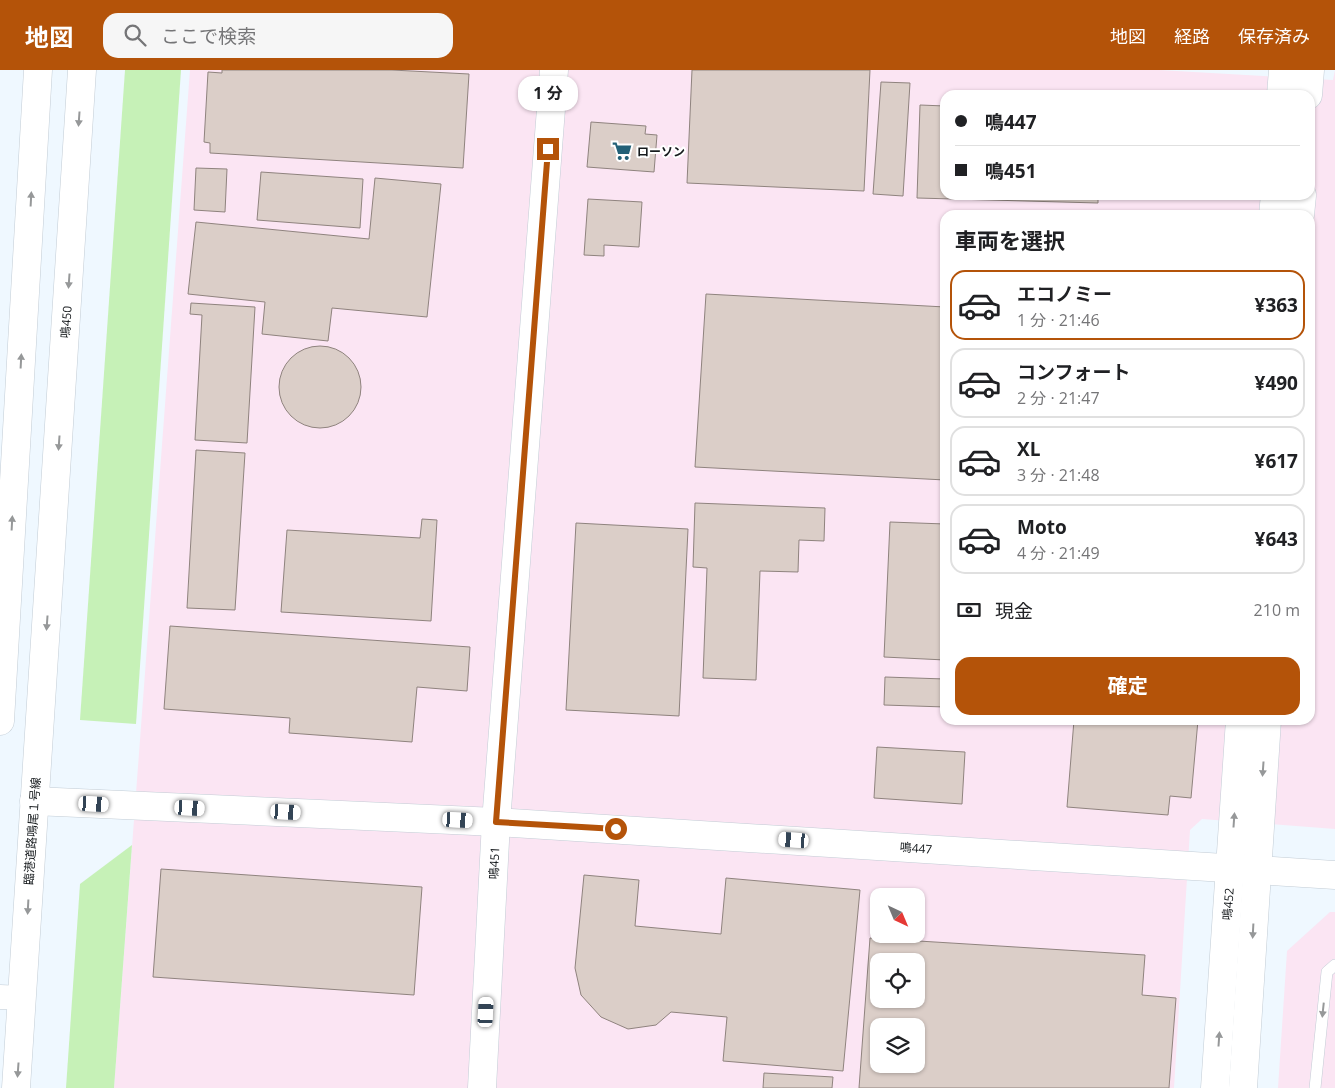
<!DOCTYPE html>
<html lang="ja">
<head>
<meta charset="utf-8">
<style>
	body { margin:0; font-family:"Open Sans","Noto Sans JP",sans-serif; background:#f6f6f6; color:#202124; height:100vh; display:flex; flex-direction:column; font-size:19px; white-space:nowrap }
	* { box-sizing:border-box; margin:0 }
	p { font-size:16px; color:#757577 }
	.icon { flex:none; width:28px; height:28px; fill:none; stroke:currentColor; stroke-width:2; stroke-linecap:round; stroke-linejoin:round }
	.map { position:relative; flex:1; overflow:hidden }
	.sheet { position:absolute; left:940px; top:140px; width:375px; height:515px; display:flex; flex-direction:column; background:#fff; border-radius:15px; box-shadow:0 1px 4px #0004 }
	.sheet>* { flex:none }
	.top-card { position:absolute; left:940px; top:20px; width:375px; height:110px; border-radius:15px; box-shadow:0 1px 4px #0004; display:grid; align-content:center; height:110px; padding:0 15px; background:#fff }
	.needle { width:32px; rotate:136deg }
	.fabs { position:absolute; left:870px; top:818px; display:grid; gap:10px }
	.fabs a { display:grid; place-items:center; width:55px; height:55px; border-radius:10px; background:#fff; box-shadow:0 1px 4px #0004; font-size:25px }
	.end { position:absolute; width:22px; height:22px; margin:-11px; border:6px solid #b45309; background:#fff; box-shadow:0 0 0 2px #fff }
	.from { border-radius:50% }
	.bubble { position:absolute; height:35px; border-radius:15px; background:#fff; box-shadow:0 1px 4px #0004; font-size:16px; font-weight:700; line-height:35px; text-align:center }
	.car { position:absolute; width:15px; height:30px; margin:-15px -8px; border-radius:6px; box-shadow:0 0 4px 1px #0007; background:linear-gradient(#fff 24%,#345 0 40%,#fff 0 76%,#345 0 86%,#fff 0) }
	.top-card b { display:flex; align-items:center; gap:18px; height:48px; font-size:19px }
	.top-card b+b { border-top:1px solid #e0e0e0 }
	.top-card i { width:12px; height:12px; background:#202124 }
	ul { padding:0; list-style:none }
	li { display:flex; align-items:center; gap:15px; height:70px; margin:0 10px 8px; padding:0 5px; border:2px solid #e0e0e0; border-radius:15px }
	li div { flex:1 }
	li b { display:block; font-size:19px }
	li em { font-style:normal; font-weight:700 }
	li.current { border-color:#b45309 }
	li>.icon { width:45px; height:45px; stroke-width:1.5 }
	h2 { padding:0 15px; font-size:22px; line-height:60px }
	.pay { display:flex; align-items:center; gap:12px; height:55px; padding:0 15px; font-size:19px }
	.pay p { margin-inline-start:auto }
	.action { display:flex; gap:10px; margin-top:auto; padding:10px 15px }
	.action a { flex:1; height:58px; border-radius:15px; background:#b45309; color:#fff; font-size:20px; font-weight:700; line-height:58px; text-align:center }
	header { display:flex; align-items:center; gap:30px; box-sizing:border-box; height:70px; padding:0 25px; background:#b45309; color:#fff }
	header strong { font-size:24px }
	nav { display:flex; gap:28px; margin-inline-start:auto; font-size:18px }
	.search { width:350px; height:45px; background:#f6f6f6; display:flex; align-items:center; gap:12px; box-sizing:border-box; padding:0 18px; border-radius:15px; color:#757577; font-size:19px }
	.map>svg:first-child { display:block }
</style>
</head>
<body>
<header>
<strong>地図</strong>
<div class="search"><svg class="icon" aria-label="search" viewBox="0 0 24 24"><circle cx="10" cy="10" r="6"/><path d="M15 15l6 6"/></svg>ここで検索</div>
<nav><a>地図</a><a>経路</a><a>保存済み</a></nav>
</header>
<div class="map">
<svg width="1335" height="1018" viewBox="0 0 1335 1018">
	<rect width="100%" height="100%" fill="#eff8ff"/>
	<!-- industrial -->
	<g fill="#fbe5f3" fill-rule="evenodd">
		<path d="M190 0H1159L1333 10 1335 0V759L1202 749 1190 760 1174 1018H114ZM945 25H1310V125H945ZM945 145H1310V650H945ZM879 826H916V864H879ZM879 891H916V929H879ZM879 956H916V994H879Z"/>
		<polygon points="1330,842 1335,842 1335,1018 1278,1018 1287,881"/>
	</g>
	<!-- green -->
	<g fill="#c6f1b7">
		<polygon points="125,0 181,0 136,654 80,650"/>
		<polygon points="132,775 114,1018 66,1018 80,814"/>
	</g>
	<!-- building -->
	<g fill="#dbcec8" stroke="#8f837e" fill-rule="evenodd">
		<polygon points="222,0 392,0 469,4 463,98 210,83 210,73 204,72 208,2 222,3"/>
		<polygon points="692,0 870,0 864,121 687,113"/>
		<polygon points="881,12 910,13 903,126 873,124"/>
		<polygon points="920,35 945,36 945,125 1098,125 1098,133 917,128"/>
		<polygon points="591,52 646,56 645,64 657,65 654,102 587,97"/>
		<polygon points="196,98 227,99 225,142 194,140"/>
		<polygon points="261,102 363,109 360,158 257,150"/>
		<polygon points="375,108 441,114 427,247 332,238 328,271 262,264 265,232 188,224 196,152 369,169"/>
		<polygon points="588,129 642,132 639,177 604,175 604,186 584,185"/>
		<polygon points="706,224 945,237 945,410 695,397"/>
		<polygon points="191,233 255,237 247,373 195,370 202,245 190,244"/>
		<circle cx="320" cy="317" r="41"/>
		<polygon points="196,380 245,383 235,540 187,538"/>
		<polygon points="695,433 825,438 824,471 799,470 798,502 760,501 756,610 703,608 707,498 693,497"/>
		<polygon points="422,449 437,450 431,551 281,542 287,460 420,468"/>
		<polygon points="890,452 945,454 945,590 884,587"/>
		<polygon points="576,453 688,459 679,646 566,640"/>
		<polygon points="170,556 470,577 467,621 417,617 412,672 289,663 290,648 164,639"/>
		<polygon points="885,607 945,609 945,637 884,635"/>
		<polygon points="1074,650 1198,650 1191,728 1170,726 1168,745 1067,737"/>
		<polygon points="877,677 965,682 962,734 874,728"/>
		<polygon points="161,799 422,817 414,925 153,907"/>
		<polygon points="584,805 639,810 635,856 721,864 726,808 860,820 843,1001 723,991 727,947 671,942 656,955 628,959 601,947 581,925 575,898"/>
		<path d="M870 868 1145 885 1142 925 1176 928 1169 1018H859ZM879 891H916V929H879ZM879 956H916V994H879Z"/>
		<polygon points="764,1003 833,1007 832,1018 763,1018"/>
	</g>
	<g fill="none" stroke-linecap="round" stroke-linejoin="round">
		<defs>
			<polyline id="lane" points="1315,1018 1327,902 1335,895"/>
			<polyline id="street" points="0,927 22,928"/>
			<g id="secondary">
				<polyline points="1281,25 1283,0"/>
				<polyline points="1308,25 1310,0"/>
				<polyline points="1273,145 1275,125"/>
				<polyline points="1300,145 1302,125"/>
				<polyline points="0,651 38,0"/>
				<polyline points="34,731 496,752 1335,805"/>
				<polyline points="16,1018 82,0"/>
				<polyline points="482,1018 496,752 554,0"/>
				<polyline points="1215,1018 1240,650"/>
				<polyline points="1243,1018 1267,650"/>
			</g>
		</defs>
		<!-- lane casing -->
		<use href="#lane" stroke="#c2ccd5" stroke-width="12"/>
		<!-- street casing -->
		<use href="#street" stroke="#c2ccd5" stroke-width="25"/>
		<!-- secondary casing -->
		<use href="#secondary" stroke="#c2ccd5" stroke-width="29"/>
		<!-- lane -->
		<use href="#lane" stroke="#fff" stroke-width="11"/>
		<!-- street -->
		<use href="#street" stroke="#fff" stroke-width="24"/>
		<!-- secondary -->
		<use href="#secondary" stroke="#fff" stroke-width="28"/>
	</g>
	<!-- one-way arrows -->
	<defs><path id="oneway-solid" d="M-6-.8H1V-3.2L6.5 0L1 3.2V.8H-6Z" transform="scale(1.25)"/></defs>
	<g fill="#969899">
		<use href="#oneway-solid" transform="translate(79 49) rotate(94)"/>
		<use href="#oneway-solid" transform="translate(31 129) rotate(-87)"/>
		<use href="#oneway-solid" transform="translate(69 211) rotate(94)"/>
		<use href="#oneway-solid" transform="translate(21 291) rotate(-87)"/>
		<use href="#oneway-solid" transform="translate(59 373) rotate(94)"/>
		<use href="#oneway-solid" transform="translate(12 453) rotate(-87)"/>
		<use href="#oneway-solid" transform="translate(47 553) rotate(94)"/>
		<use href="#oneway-solid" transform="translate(1263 699) rotate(94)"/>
		<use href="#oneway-solid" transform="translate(1234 750) rotate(-86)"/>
		<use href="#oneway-solid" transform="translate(28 837) rotate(93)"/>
		<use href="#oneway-solid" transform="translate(1253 861) rotate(93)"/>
		<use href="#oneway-solid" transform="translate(1323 940) rotate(96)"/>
		<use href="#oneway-solid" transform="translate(1219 969) rotate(-86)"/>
		<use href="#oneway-solid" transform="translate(18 1000) rotate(94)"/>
	</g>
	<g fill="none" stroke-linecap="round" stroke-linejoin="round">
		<!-- route -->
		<polyline stroke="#b45309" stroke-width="6" points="548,79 496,752 616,759"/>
	</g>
	<!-- icons -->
	<defs>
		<symbol id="supermarket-bare" viewBox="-9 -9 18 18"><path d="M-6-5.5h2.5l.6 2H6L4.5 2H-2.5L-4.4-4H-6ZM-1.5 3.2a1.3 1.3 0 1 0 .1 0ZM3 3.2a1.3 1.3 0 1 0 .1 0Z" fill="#226077" stroke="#fff" stroke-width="2.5" paint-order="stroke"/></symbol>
	</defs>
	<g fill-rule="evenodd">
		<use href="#supermarket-bare" x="608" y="67" width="28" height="28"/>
	</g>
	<g text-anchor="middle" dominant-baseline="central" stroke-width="4" stroke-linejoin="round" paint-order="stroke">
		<!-- poi labels -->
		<g font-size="12" font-weight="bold" fill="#161a1d" stroke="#fff" text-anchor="start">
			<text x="637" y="81">ローソン</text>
		</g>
		<!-- street labels -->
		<g font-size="12" fill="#161a1d" stroke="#fff">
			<text transform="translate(66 252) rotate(-86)">鳴450</text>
			<text transform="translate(32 761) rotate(-86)">臨港道路鳴尾１号線</text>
			<text transform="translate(916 778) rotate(4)">鳴447</text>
			<text transform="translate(494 793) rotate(-87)">鳴451</text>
			<text transform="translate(1228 834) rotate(-86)">鳴452</text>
		</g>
	</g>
</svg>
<div class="fabs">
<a><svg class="needle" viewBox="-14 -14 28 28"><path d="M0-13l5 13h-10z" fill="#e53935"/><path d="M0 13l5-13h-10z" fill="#757577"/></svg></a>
<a><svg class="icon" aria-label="locate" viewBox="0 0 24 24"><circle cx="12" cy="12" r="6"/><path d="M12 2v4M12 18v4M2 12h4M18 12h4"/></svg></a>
<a><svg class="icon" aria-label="layers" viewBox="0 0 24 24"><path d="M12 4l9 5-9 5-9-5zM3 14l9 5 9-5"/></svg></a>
</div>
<i class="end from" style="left:616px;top:759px"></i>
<i class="end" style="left:548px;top:79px"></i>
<div class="bubble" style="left:518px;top:6px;width:60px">1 分</div>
<i class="car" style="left:94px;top:734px;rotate:93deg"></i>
<i class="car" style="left:190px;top:738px;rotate:93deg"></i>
<i class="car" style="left:286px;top:742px;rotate:93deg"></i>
<i class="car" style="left:458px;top:750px;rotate:93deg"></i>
<i class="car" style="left:794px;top:770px;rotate:274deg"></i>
<i class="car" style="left:486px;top:942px;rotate:3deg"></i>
<div class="top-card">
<b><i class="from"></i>鳴447</b>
<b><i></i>鳴451</b>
</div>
<section class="sheet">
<h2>車両を選択</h2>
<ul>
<li class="current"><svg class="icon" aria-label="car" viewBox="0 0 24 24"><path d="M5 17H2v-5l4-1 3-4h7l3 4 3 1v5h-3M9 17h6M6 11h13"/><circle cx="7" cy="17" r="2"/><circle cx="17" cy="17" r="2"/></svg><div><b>エコノミー</b><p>1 分 · 21:46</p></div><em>¥363</em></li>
<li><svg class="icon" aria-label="car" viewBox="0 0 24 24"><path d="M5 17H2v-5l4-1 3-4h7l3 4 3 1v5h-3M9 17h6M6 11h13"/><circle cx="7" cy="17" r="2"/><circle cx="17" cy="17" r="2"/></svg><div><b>コンフォート</b><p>2 分 · 21:47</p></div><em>¥490</em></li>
<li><svg class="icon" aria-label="car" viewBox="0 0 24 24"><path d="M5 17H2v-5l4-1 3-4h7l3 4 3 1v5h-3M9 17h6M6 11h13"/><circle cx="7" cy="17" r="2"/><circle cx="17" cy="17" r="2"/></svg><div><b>XL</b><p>3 分 · 21:48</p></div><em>¥617</em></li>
<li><svg class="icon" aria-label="car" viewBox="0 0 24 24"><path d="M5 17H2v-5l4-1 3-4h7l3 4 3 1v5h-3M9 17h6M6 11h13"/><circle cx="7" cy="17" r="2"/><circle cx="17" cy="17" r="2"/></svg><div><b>Moto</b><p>4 分 · 21:49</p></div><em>¥643</em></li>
</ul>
<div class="pay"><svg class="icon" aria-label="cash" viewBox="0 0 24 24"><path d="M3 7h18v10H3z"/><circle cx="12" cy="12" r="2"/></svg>現金<p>210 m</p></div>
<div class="action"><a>確定</a></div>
</section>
</div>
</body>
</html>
